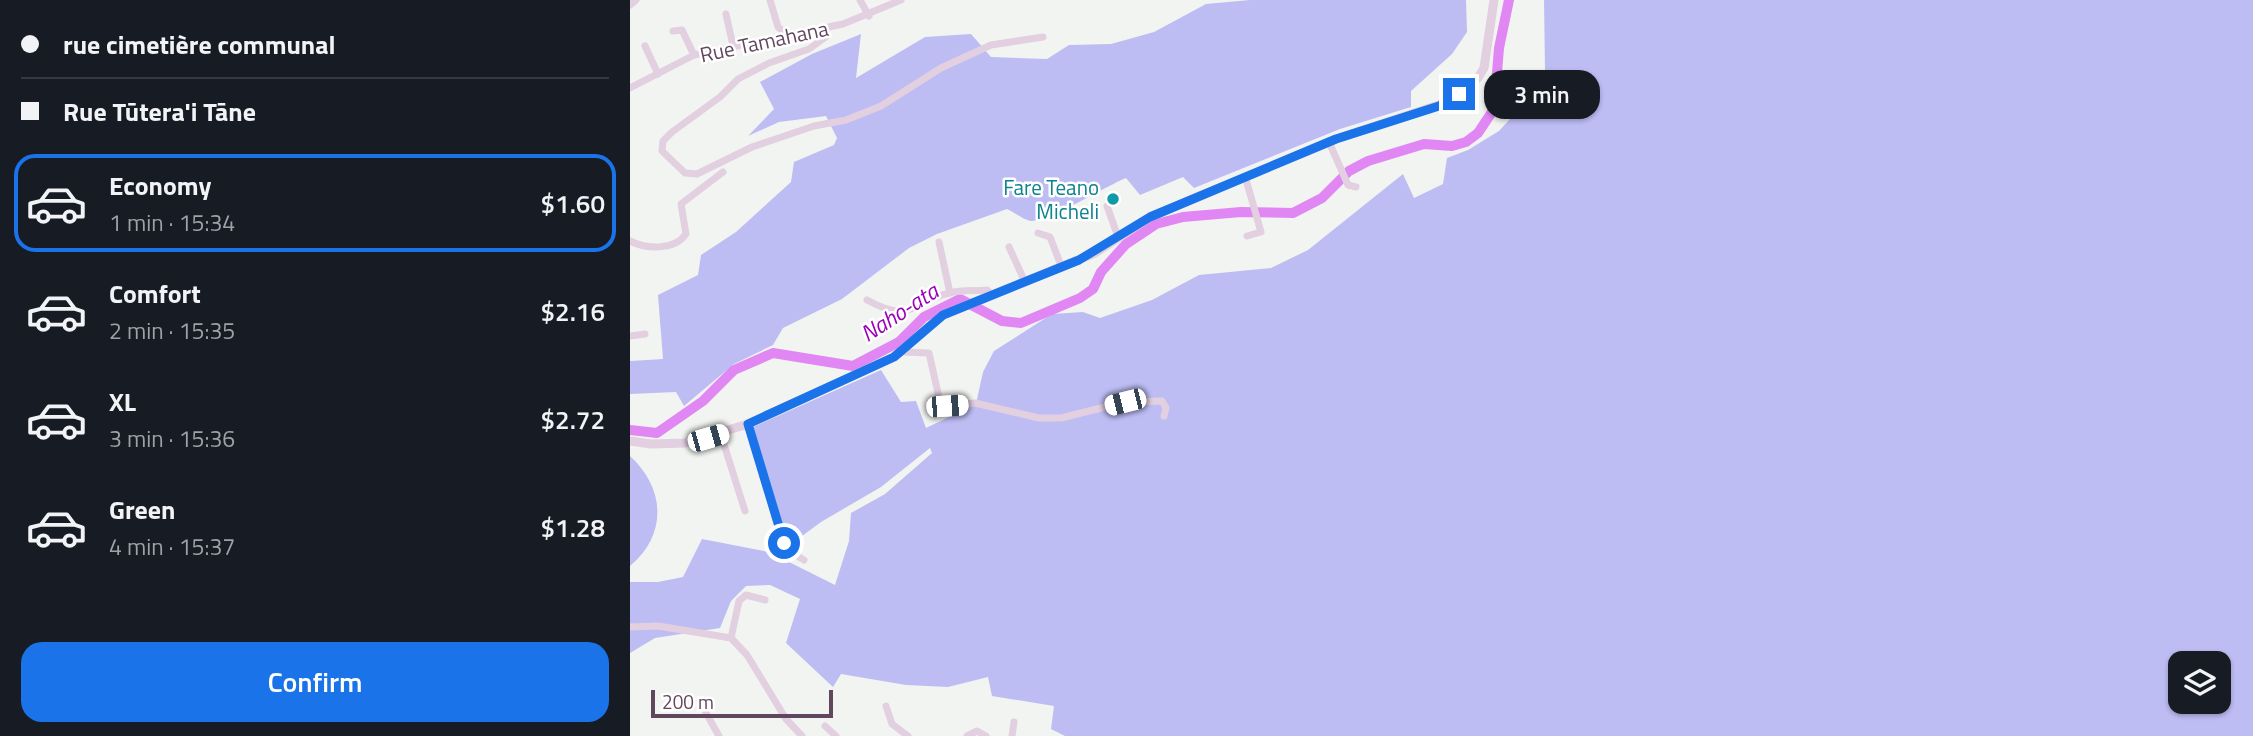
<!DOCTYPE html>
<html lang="en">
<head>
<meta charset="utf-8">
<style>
	body { margin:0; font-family:"Titillium Web",sans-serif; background:#20242c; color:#f1f3f6; height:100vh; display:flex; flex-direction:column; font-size:26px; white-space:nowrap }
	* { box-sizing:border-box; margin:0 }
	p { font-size:23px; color:#9ea1a6 }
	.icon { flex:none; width:38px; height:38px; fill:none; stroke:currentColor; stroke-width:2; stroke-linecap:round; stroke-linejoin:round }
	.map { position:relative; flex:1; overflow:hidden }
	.side { display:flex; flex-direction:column; background:#171b24; width:630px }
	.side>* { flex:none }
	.hud { display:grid; align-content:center; height:154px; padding:0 21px; background:#171b24 }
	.controls { position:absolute; left:1538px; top:651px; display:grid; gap:14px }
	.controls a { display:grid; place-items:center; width:63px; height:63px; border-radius:14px; background:#171b24; box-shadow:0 2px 5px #0004; font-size:35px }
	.scale { position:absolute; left:21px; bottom:18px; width:182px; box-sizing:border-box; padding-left:7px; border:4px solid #61475e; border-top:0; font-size:19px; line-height:24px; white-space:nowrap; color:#61475e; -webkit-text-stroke:5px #fff; paint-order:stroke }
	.end { position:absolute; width:32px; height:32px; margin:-16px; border:9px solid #1a73e8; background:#fff; box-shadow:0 0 0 4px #fff }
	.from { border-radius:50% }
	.bubble { position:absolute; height:49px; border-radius:21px; background:#171b24; box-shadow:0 2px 5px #0004; font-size:23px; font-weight:600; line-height:49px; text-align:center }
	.car { position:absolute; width:21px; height:42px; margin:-21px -10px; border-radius:9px; box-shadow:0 0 5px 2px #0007; background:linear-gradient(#fff 24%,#345 0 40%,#fff 0 76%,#345 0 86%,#fff 0) }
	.hud b { display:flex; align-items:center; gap:24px; height:66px; font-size:26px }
	.hud b+b { border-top:2px solid #363941 }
	.hud i { width:18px; height:18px; background:#f1f3f6 }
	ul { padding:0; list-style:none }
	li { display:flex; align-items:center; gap:21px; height:98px; margin:0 14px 10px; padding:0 7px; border:4px solid transparent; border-radius:21px }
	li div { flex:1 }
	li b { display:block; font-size:26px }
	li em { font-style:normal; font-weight:600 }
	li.selected { border-color:#1a73e8 }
	li>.icon { width:63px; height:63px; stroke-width:1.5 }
	.button { display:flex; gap:14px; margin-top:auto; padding:14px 21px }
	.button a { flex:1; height:80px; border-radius:21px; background:#1a73e8; color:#fff; font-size:28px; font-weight:600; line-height:80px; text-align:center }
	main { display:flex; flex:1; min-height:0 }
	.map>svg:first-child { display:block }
</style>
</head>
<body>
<main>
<section class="side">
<div class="hud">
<b><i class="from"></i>rue cimetière communal</b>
<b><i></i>Rue Tūtera'i Tāne</b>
</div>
<ul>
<li class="selected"><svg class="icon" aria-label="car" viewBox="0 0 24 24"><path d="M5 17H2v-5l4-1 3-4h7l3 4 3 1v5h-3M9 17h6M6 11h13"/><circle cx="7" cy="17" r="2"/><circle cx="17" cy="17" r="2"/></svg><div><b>Economy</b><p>1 min · 15:34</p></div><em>$1.60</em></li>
<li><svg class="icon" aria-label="car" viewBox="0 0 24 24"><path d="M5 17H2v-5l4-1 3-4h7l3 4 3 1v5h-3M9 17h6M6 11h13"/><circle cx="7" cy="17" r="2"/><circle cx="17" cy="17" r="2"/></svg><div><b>Comfort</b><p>2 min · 15:35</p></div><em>$2.16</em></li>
<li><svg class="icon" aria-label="car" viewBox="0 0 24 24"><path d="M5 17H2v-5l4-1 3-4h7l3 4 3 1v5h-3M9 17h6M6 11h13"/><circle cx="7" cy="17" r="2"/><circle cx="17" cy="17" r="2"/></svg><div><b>XL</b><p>3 min · 15:36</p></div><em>$2.72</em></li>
<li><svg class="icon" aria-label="car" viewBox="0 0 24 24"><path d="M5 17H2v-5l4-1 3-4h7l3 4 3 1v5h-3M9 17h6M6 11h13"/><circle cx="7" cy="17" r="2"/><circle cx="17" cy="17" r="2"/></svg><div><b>Green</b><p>4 min · 15:37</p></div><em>$1.28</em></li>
</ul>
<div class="button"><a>Confirm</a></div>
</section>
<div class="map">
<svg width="1623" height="736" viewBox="0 0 1623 736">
	<rect width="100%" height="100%" fill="#f2f4f1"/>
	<!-- green -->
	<g fill="#bdbdf4" fill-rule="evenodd">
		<path d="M620 0H836L837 32 822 54 781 91V107L710 129 564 188 553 177 510 195 496 178C476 186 418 222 401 221 394 220 384 212 377 209L307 234 279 248 212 299 153 328 143 345 104 364 54 406 46 392 0 394V361L33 359 28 295 68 275 71 255 106 232 161 182 164 162 204 145 207 138 196 116 149 122 118 136 144 109 130 82 182 54 231 34 226 78 295 37 341 34 361 57 417 59 439 45 481 44 524 32 576 4Z"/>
		<path d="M914 0H1623V736H435L421 729 424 706 362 696 358 677 318 687 276 685 211 674 203 687 156 643 170 599 140 585 116 586 101 601 90 628 25 638 0 653V582H28L53 577 72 539 139 552 205 585 219 541 221 513 255 494 302 453 300 448 251 487 191 522 164 542 157 540 123 427 251 370 271 402 286 401 296 428 346 404 353 372 364 351 422 314 453 312 470 318 522 300 569 275 641 268 678 250 773 174 784 198 813 184 817 158 838 150 869 131 898 99 915 71ZM1550 663H1589V702H1550Z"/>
		<path d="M0 456C35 488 38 534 0 566Z"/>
	</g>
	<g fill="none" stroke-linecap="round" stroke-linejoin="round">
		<!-- river -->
		<polyline stroke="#e187f4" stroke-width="10" points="0,430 27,433 73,401 104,370 143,353 223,366 269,342 294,317 330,299 372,321 391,323 450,298 463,289 471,272 496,244 526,224 553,217 611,212 663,213 692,198 719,171 738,161 794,144 822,146 836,142 848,133 864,109 869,48 879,0"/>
		<!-- minor -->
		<g stroke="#e2cfe0" stroke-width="7">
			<polyline points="140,0 148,27 157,35"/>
			<polyline points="230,0 239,16"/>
			<polyline points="0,5 6,0"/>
			<polyline points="96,14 103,46"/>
			<polyline points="196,28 197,36 179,49 139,63 108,79 90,97 42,132 33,141 32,151 55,173 67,174 122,147 184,126 216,120 251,106 311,68 361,45 413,37"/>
			<polyline points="43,31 52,30 64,55"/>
			<polyline points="15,46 28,74"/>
			<polyline points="0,88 64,55 213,24 271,0"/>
			<polyline points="699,142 718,185 726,187"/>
			<polyline points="615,176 631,232 617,236"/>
			<polyline points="477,206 488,237"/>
			<polyline points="408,233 420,237 432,268"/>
			<path d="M0 241C16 249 44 251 56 234L51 204 93 172"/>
			<polyline points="309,242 320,293"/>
			<polyline points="379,247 395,282"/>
			<path d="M237 300C281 324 280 303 319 293 331 290 344 291 357 290L362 295"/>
			<polyline points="0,336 15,334"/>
			<polyline points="274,352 299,353 310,402 317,406 345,403 409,418 431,418 495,402 532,401 536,408 534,416"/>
			<polyline points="118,424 152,540 159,551 174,560"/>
			<polyline points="91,435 115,511"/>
			<polyline points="0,627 28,626 101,638 117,655 156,719 172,736"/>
			<polyline points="101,638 109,601 116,595 135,600"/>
			<polyline points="256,706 262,724 278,736"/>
			<polyline points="76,713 89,736"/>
			<polyline points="195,726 206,736"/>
			<polyline points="337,736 347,731 356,736"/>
			<polyline points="382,736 384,722"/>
		</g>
		<!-- tertiary -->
		<polyline stroke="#e2cfe0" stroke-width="9" points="0,441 21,444 55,443 118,424 264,357 313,315 465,253 520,217 706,139 809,105 829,94 848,78 854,68 864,0"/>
	</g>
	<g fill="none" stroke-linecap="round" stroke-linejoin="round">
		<!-- route -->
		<polyline stroke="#1a73e8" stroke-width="9" points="154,543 118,424 264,357 313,315 449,260 520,217 706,139 809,106 829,94"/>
	</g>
	<!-- markers -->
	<circle fill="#0f9aa8" stroke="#fff" stroke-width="2.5" cx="483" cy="199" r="7"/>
	<g text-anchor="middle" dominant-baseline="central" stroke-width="5" stroke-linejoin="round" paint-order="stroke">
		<!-- street labels -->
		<g font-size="21" fill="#61475e" stroke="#fff">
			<text transform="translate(134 41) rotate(-12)">Rue Tamahana</text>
		</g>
		<!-- culture labels -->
		<g font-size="21" fill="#0d838f" stroke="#fff" text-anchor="end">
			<text x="469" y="187">Fare Teano<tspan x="469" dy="24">Micheli</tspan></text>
		</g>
		<!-- water labels -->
		<g font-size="23" font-style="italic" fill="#9b00bb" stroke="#fff">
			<text transform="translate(269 312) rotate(-33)">Naho-ata</text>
		</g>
	</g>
</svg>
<div class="controls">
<a><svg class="icon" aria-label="layers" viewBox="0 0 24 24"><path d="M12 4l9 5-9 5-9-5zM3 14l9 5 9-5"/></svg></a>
</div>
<div class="scale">200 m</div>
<i class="end from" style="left:154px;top:543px"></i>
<i class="end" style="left:829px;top:94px"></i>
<div class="bubble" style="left:854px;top:70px;width:116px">3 min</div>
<i class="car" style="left:495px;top:402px;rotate:256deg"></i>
<i class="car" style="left:317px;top:406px;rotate:86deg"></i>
<i class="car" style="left:78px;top:438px;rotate:74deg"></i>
</div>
</main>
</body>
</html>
